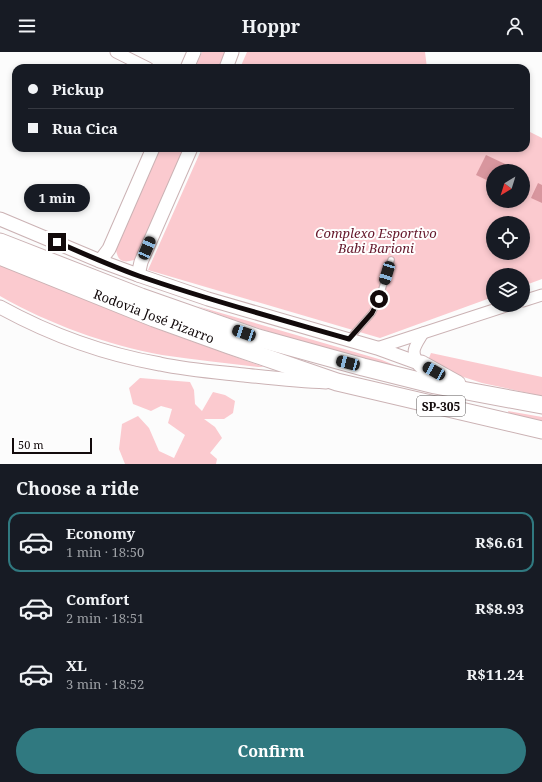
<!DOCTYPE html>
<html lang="en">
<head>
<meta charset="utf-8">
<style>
	body { margin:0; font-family:"Noto Serif",serif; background:#20242c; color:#f1f3f6; height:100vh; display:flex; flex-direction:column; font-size:15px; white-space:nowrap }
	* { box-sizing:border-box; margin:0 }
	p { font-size:13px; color:#9ea1a6 }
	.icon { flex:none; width:22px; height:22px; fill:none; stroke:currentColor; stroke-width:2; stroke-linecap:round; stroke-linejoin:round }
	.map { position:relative; height:412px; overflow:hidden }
	.drawer { display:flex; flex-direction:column; background:#171b24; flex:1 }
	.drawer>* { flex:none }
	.guide { position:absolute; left:12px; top:12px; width:518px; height:88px; border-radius:12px; box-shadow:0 2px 6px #0003; display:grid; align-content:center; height:88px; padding:0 16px; background:#171b24 }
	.needle { width:26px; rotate:218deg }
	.fabs { position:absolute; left:486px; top:112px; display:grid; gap:8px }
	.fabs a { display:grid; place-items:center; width:44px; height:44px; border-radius:50%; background:#171b24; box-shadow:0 2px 6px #0003; font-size:20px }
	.scale { position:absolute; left:12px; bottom:10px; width:80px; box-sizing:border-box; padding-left:4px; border:2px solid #120a0b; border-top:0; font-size:11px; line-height:14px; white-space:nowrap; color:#120a0b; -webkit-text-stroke:3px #fff; paint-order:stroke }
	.end { position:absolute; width:18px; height:18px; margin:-9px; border:5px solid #120a0b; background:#fff; box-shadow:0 0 0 2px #fff }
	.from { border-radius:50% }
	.bubble { position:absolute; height:28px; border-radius:14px; background:#171b24; box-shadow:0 2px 6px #0003; font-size:13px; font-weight:700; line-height:28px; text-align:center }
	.car { position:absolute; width:12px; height:24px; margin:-12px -6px; border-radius:5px; box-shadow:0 0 3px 1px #0007; background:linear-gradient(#222 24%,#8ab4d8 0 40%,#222 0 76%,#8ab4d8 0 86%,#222 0) }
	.guide b { display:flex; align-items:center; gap:14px; height:38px; font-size:15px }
	.guide b+b { border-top:1px solid #363941 }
	.guide i { width:10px; height:10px; background:#f1f3f6 }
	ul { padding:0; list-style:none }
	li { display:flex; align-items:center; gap:12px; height:60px; margin:0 8px 6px; padding:0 8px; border:2px solid transparent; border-radius:12px }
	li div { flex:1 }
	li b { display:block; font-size:15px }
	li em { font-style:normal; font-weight:700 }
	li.on { border-color:#307980 }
	li>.icon { width:36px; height:36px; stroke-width:1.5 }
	h2 { padding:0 16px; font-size:18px; line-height:48px }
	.cta { display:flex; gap:8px; margin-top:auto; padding:8px 16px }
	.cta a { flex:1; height:46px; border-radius:24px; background:#307980; color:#fff; font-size:16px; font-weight:700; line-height:46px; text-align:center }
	header { display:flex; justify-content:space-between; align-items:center; height:52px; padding:0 16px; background:#171b24; font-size:18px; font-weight:700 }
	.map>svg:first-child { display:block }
</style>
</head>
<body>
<header><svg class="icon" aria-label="menu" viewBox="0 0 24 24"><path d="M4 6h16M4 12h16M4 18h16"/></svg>Hoppr<svg class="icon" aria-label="person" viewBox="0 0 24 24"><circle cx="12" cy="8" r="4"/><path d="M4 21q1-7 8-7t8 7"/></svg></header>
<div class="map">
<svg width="542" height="412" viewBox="0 0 542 412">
	<rect width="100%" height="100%" fill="#fcfcfc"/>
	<!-- green -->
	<g fill="#fbcacf" fill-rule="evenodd">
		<polygon points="202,0 227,0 220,16 195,16"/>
		<polygon points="247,0 425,0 427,16 240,16"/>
		<path d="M526 78 542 86V227L523 234V223H493V245L380 286 148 218 202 96H526ZM493 119H523V149H493ZM493 171H523V201H493Z"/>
		<path d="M160 96H185L140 200 134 208C124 211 118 210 116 198Z"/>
		<path d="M0 213 152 275 264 315H258C227 311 194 308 162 303 107 293 49 272 0 244Z"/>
		<path d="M197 254 382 308 399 315C374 310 349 303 325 296 282 284 239 271 197 254Z"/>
		<polygon points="431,301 542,325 542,344 482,331 451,321 435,313 429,306"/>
		<polygon points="140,326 190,330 194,338 195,352 202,359 213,340 225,343 235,349 233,361 224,367 204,367 215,375 222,386 210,401 217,407 216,412 125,412 119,397 122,372 138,364 149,376 159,399 174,406 185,383 168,371 172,357 161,354 151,359 133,352 129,336"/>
		<polygon points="508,359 542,365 542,370 509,362"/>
	</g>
	<!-- water -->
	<g fill="#d8969e">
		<polygon points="486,103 520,119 493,119 493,131 476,123"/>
		<polygon points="538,131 542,133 542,151 531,146"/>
	</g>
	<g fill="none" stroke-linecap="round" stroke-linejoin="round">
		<defs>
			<polyline id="service" points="349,287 372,261 379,247 391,208"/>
			<g id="minor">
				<polyline points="116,0 148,16"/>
				<polyline points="523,249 542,243"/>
				<polyline points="377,296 509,253"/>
				<path d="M421 312C408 301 416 293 423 281"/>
			</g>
			<g id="tertiary">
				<polyline points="187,16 194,0"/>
				<polyline points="226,16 232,0"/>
				<polyline points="0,167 100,209 138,223 208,247 377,296 421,312"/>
				<polyline points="100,209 109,197 153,96"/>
				<polyline points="138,223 141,210 191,96"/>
				<path d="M0 255C49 282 104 302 160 312 188 318 216 320 244 323 272 326 299 329 326 330"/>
			</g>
			<g id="primary">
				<polyline points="0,190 141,245 258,286 363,315 435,333 542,353"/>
				<polyline points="0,204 154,266 229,293 337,330 542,378"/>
				<polyline points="421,312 457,332"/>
			</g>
		</defs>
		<!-- service casing -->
		<use href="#service" stroke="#cbb2b4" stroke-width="8"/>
		<!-- minor casing -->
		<use href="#minor" stroke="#cbb2b4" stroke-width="13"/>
		<!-- tertiary casing -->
		<use href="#tertiary" stroke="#cbb2b4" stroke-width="15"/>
		<!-- primary casing -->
		<use href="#primary" stroke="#cbb2b4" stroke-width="19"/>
		<!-- service -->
		<use href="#service" stroke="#fff" stroke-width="5.5"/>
		<!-- minor -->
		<use href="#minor" stroke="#fff" stroke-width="11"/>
		<!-- tertiary -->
		<use href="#tertiary" stroke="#fff" stroke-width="13"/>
		<!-- primary -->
		<use href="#primary" stroke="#fff" stroke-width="17"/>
	</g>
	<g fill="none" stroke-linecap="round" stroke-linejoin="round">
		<!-- route -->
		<path stroke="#120a0b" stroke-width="5" d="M57 190C84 202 111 214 139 224 208 248 279 267 349 287L372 261 379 247"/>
	</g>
	<g text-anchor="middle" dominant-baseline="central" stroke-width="4" stroke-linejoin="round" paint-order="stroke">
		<!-- shield labels -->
		<rect fill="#fff" stroke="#595454" stroke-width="1" x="417" y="344" width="48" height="20" rx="3"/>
		<g font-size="12" font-weight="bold" fill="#120a0b">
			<text x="441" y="354">SP-305</text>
		</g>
		<!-- park labels -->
		<g font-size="13" font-style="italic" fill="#65182b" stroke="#fff">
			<text x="376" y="181">Complexo Esportivo<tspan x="376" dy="15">Babi Barioni</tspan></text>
		</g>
		<!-- street labels -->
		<g font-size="13" fill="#120a0b" stroke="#fff">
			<text transform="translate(154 264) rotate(21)">Rodovia José Pizarro</text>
		</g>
	</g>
</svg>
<div class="fabs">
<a><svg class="needle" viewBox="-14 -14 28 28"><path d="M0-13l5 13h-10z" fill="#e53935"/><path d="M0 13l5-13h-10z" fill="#9ea1a6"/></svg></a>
<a><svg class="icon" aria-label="locate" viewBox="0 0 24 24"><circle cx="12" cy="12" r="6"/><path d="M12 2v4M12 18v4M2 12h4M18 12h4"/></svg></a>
<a><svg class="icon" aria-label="layers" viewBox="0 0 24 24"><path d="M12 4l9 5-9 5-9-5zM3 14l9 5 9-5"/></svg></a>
</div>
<div class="scale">50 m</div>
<i class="end from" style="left:379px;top:247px"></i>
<i class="end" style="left:57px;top:190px"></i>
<div class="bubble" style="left:24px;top:132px;width:66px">1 min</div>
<i class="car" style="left:147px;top:196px;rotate:23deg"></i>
<i class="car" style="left:387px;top:221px;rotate:197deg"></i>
<i class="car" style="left:244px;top:281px;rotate:289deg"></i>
<i class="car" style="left:348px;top:311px;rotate:285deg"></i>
<i class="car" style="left:434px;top:319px;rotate:299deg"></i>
<div class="guide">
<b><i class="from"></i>Pickup</b>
<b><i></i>Rua Cica</b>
</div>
</div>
<section class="drawer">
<h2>Choose a ride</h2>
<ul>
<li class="on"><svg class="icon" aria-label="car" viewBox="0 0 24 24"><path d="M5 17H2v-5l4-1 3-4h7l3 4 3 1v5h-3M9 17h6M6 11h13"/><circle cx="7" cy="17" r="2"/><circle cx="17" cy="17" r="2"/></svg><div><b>Economy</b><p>1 min · 18:50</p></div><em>R$6.61</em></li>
<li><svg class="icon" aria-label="car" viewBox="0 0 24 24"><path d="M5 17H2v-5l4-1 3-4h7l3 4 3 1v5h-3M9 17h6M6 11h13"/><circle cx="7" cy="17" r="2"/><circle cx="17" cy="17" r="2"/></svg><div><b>Comfort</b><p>2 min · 18:51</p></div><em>R$8.93</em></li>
<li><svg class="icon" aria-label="car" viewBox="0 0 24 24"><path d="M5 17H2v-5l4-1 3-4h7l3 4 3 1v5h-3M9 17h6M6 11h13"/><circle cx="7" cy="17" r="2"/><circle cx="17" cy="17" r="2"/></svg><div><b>XL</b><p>3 min · 18:52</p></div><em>R$11.24</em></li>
</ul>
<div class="cta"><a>Confirm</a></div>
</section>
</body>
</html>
